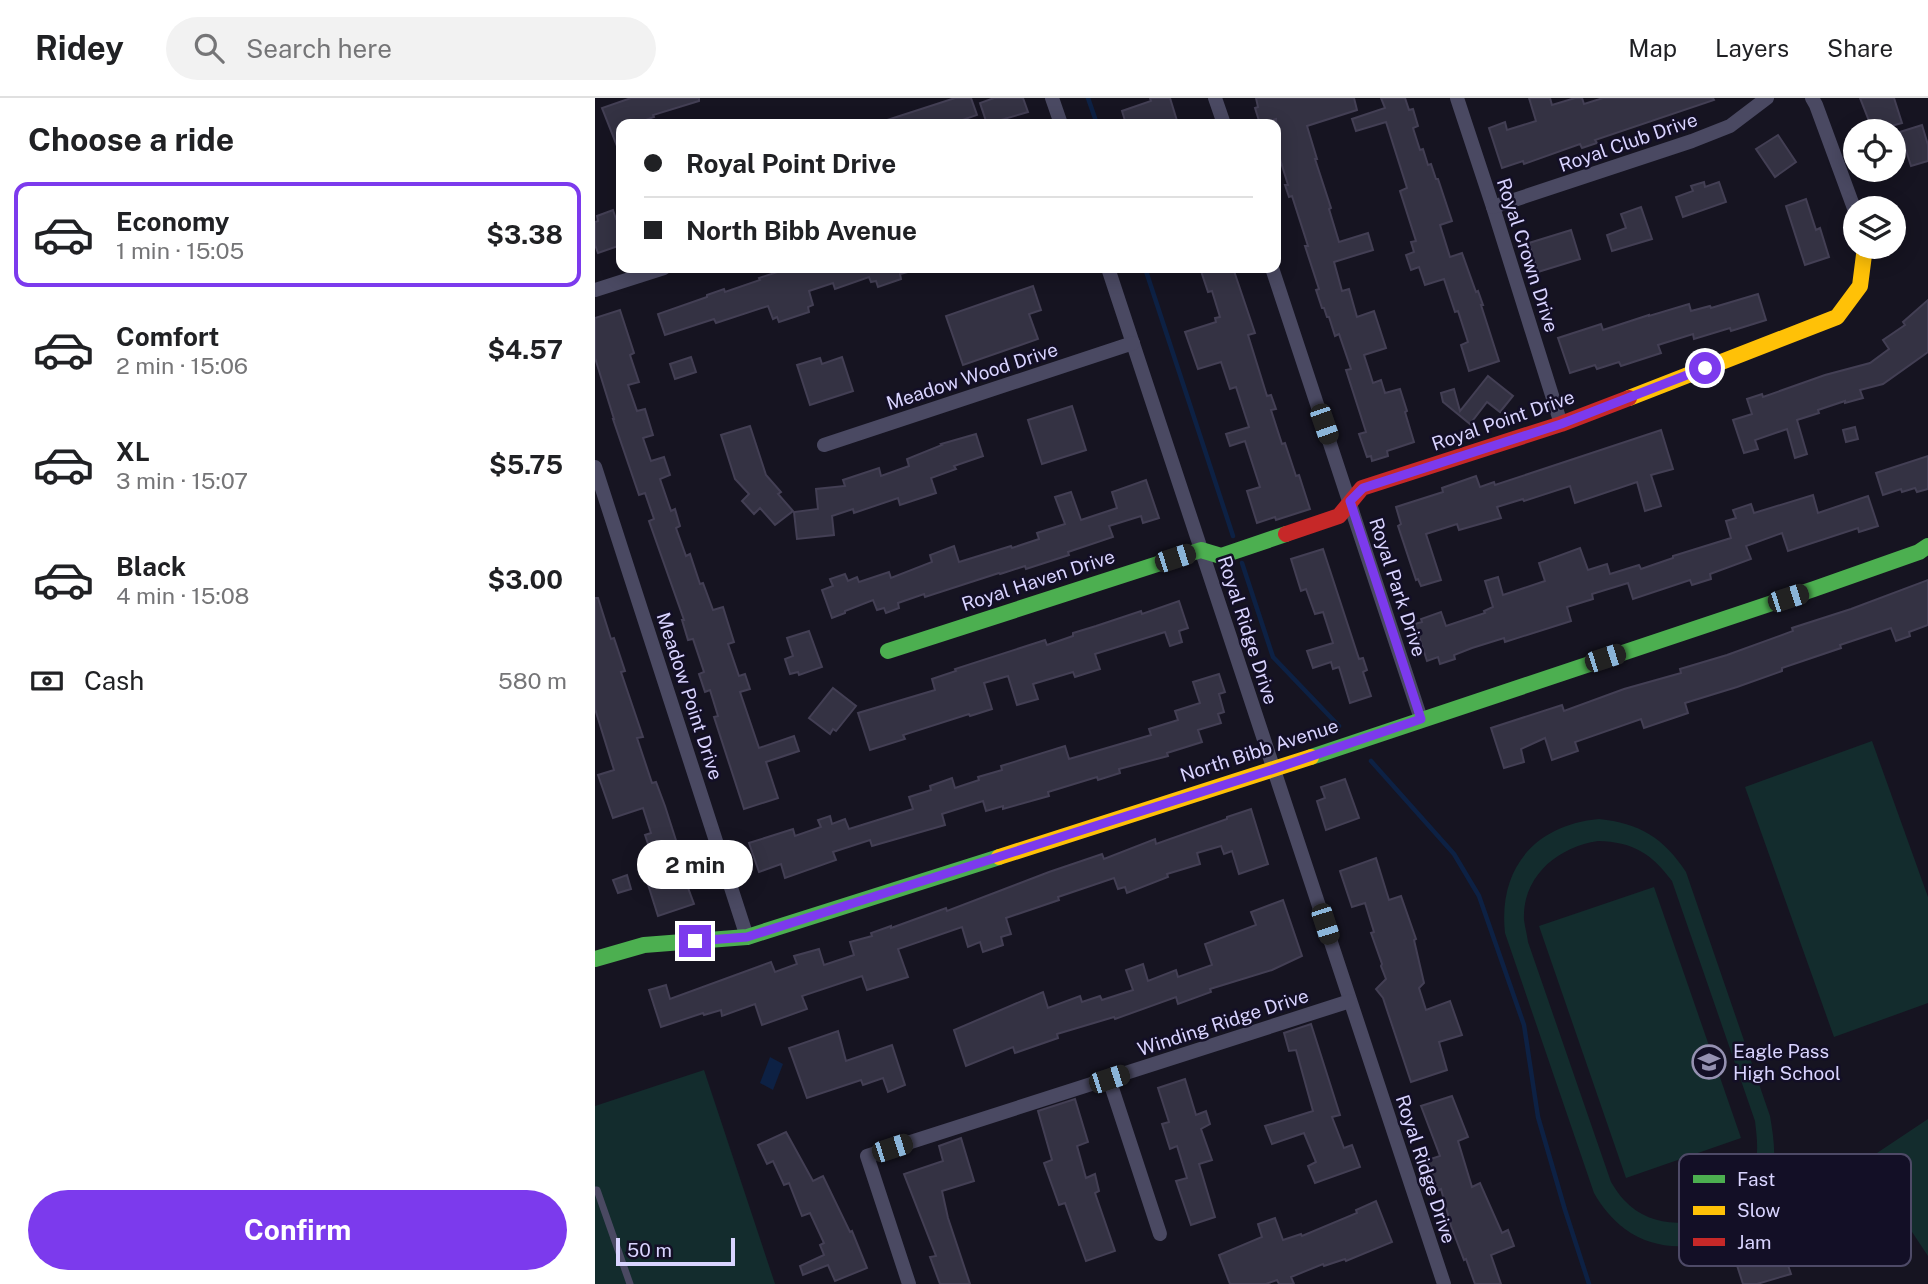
<!DOCTYPE html>
<html lang="en">
<head>
<meta charset="utf-8">
<style>
	body { margin:0; font-family:"Public Sans",sans-serif; background:#f2f2f2; color:#202124; height:100vh; display:flex; flex-direction:column; font-size:26px; white-space:nowrap }
	* { box-sizing:border-box; margin:0 }
	p { font-size:23px; color:#757577 }
	.icon { flex:none; width:38px; height:38px; fill:none; stroke:currentColor; stroke-width:2; stroke-linecap:round; stroke-linejoin:round }
	.map { position:relative; flex:1; overflow:hidden }
	.drawer { display:flex; flex-direction:column; background:#fff; width:595px }
	.drawer>* { flex:none }
	.banner { position:absolute; left:21px; top:21px; width:665px; height:154px; border-radius:14px; box-shadow:0 4px 18px #0003; display:grid; align-content:center; height:154px; padding:0 28px; background:#fff }
	.buttons { position:absolute; left:1248px; top:21px; display:grid; gap:14px }
	.buttons a { display:grid; place-items:center; width:63px; height:63px; border-radius:50%; background:#fff; box-shadow:0 4px 18px #0003; font-size:35px }
	.scale { position:absolute; left:21px; bottom:18px; width:119px; box-sizing:border-box; padding-left:7px; border:4px solid #d9d4ff; border-top:0; font-size:19px; line-height:24px; white-space:nowrap; color:#d9d4ff; -webkit-text-stroke:5px #130f26; paint-order:stroke }
	.end { position:absolute; width:32px; height:32px; margin:-16px; border:9px solid #7c3aed; background:#fff; box-shadow:0 0 0 4px #fff }
	.from { border-radius:50% }
	.bubble { position:absolute; height:49px; border-radius:24px; background:#fff; box-shadow:0 4px 18px #0003; font-size:23px; font-weight:700; line-height:49px; text-align:center }
	.car { position:absolute; width:21px; height:42px; margin:-21px -10px; border-radius:9px; box-shadow:0 0 5px 2px #0007; background:linear-gradient(#222 24%,#8ab4d8 0 40%,#222 0 76%,#8ab4d8 0 86%,#222 0) }
	.banner b { display:flex; align-items:center; gap:24px; height:66px; font-size:26px }
	.banner b+b { border-top:2px solid #e0e0e0 }
	.banner i { width:18px; height:18px; background:#202124 }
	ul { padding:0; list-style:none }
	li { display:flex; align-items:center; gap:21px; height:105px; margin:0 14px 10px; padding:0 14px; border:4px solid transparent; border-radius:14px }
	li div { flex:1 }
	li b { display:block; font-size:26px }
	li em { font-style:normal; font-weight:700 }
	li.active { border-color:#7c3aed }
	li>.icon { width:63px; height:63px; stroke-width:1.5 }
	h2 { padding:0 28px; font-size:32px; line-height:84px }
	.pay { display:flex; align-items:center; gap:18px; height:77px; padding:0 28px; font-size:26px }
	.pay p { margin-inline-start:auto }
	.primary-button { display:flex; gap:14px; margin-top:auto; padding:14px 28px }
	.primary-button a { flex:1; height:80px; border-radius:42px; background:#7c3aed; color:#fff; font-size:28px; font-weight:700; line-height:80px; text-align:center }
	header { display:flex; align-items:center; gap:42px; box-sizing:border-box; height:98px; padding:0 35px; background:#fff; border-bottom:2px solid #e0e0e0 }
	header strong { font-size:33px }
	nav { display:flex; gap:38px; margin-inline-start:auto; font-size:24px }
	.search { width:490px; height:63px; background:#f2f2f2; display:flex; align-items:center; gap:18px; box-sizing:border-box; padding:0 24px; border-radius:38px; color:#757577; font-size:26px }
	main { display:flex; flex:1; min-height:0 }
	.map>svg:first-child { display:block }
</style>
</head>
<body>
<header>
<strong>Ridey</strong>
<div class="search"><svg class="icon" aria-label="search" viewBox="0 0 24 24"><circle cx="10" cy="10" r="6"/><path d="M15 15l6 6"/></svg>Search here</div>
<nav><a>Map</a><a>Layers</a><a>Share</a></nav>
</header>
<main>
<section class="drawer">
<h2>Choose a ride</h2>
<ul>
<li class="active"><svg class="icon" aria-label="car" viewBox="0 0 24 24"><path d="M5 17H2v-5l4-1 3-4h7l3 4 3 1v5h-3M9 17h6M6 11h13"/><circle cx="7" cy="17" r="2"/><circle cx="17" cy="17" r="2"/></svg><div><b>Economy</b><p>1 min · 15:05</p></div><em>$3.38</em></li>
<li><svg class="icon" aria-label="car" viewBox="0 0 24 24"><path d="M5 17H2v-5l4-1 3-4h7l3 4 3 1v5h-3M9 17h6M6 11h13"/><circle cx="7" cy="17" r="2"/><circle cx="17" cy="17" r="2"/></svg><div><b>Comfort</b><p>2 min · 15:06</p></div><em>$4.57</em></li>
<li><svg class="icon" aria-label="car" viewBox="0 0 24 24"><path d="M5 17H2v-5l4-1 3-4h7l3 4 3 1v5h-3M9 17h6M6 11h13"/><circle cx="7" cy="17" r="2"/><circle cx="17" cy="17" r="2"/></svg><div><b>XL</b><p>3 min · 15:07</p></div><em>$5.75</em></li>
<li><svg class="icon" aria-label="car" viewBox="0 0 24 24"><path d="M5 17H2v-5l4-1 3-4h7l3 4 3 1v5h-3M9 17h6M6 11h13"/><circle cx="7" cy="17" r="2"/><circle cx="17" cy="17" r="2"/></svg><div><b>Black</b><p>4 min · 15:08</p></div><em>$3.00</em></li>
</ul>
<div class="pay"><svg class="icon" aria-label="cash" viewBox="0 0 24 24"><path d="M3 7h18v10H3z"/><circle cx="12" cy="12" r="2"/></svg>Cash<p>580 m</p></div>
<div class="primary-button"><a>Confirm</a></div>
</section>
<div class="map">
<svg width="1333" height="1186" viewBox="0 0 1333 1186">
	<rect width="100%" height="100%" fill="#161421"/>
	<!-- green -->
	<g fill="#132c2d" fill-rule="evenodd">
		<polygon points="1277,643 1333,799 1333,905 1239,939 1150,689"/>
		<path d="M1004 721C1044 725 1069 740 1091 774L1175 1018C1178 1036 1181 1054 1178 1072 1166 1137 1085 1171 1030 1131 1017 1121 1007 1109 999 1095L910 835C903 770 940 727 1004 721ZM1003 743C1038 744 1056 755 1077 783L1160 1023C1162 1040 1164 1055 1159 1072 1140 1124 1068 1144 1029 1102 1024 1097 1020 1090 1016 1084L933 844C932 837 930 829 929 822 927 778 963 749 1003 743Z"/>
		<polygon points="1059,789 1146,1040 1031,1080 944,828"/>
		<polygon points="109,972 180,1186 0,1186 0,1008"/>
		<polygon points="1333,1021 1333,1158 1270,1063"/>
	</g>
	<!-- water -->
	<polygon fill="#0d2144" points="175,959 188,966 178,992 165,985"/>
	<g fill="none" stroke-linecap="round" stroke-linejoin="round">
		<!-- stream -->
		<g stroke="#0d2144" stroke-width="4.5">
			<polyline points="493,0 502,26"/>
			<polyline points="550,170 638,438"/>
			<polyline points="647,465 678,559 744,628"/>
			<polyline points="776,663 859,756 884,798 929,927 943,1019 970,1112 994,1186"/>
		</g>
	</g>
	<!-- building -->
	<g fill="#343243" stroke="#433f54" stroke-width="2">
		<polygon points="36,0 104,0 104,3 58,17 59,19 45,24 46,26 26,26 26,52 24,53 7,10"/>
		<polygon points="360,0 376,0 382,17 356,26 286,26 286,24"/>
		<polygon points="399,0 428,0 433,14 392,26 385,5"/>
		<polygon points="555,0 575,0 583,26 531,26 527,13 556,3"/>
		<polygon points="661,0 759,0 762,12 712,28 722,61 720,61 736,110 734,111 744,144 773,135 778,152 739,164 747,193 754,191 762,219 779,213 791,250 769,257 778,285 786,282 790,295 805,291 812,313 810,314 819,344 792,353 793,358 777,363 776,358 772,359 764,336 771,334 751,272 756,271 744,236 740,238 734,219 732,219 729,210 727,210 721,192 724,191 710,148 713,148 697,98 694,99 690,87 693,87 681,48 681,21 665,26 660,10 663,9"/>
		<polygon points="786,0 810,0 814,12 818,11 823,28 818,30 825,52 828,51 833,67 836,66 841,81 843,81 857,123 845,127 855,159 867,155 881,194 883,193 888,207 886,207 904,263 874,273 866,247 873,244 863,213 860,214 849,181 830,187 824,169 816,172 811,157 819,154 816,144 821,143 805,93 812,90 791,24 761,33 757,21 790,10"/>
		<polygon points="934,0 955,0 957,7 980,0 987,0 989,6 1008,0 1118,0 1119,2 1000,42 1002,45 987,50 985,46 929,66 928,63 907,70 894,30 910,24 912,32 941,23"/>
		<polygon points="1265,0 1299,0 1307,25 1278,33"/>
		<polygon points="1327,27 1333,47 1333,63 1316,68 1305,34"/>
		<polygon points="1183,37 1201,64 1180,79 1161,51"/>
		<polygon points="1109,84 1110,89 1124,84 1131,104 1088,119 1081,99 1098,93 1096,88"/>
		<polygon points="1211,101 1221,132 1225,130 1234,159 1210,167 1191,108"/>
		<polygon points="1046,109 1057,141 1017,153 1012,137 1031,130 1026,116"/>
		<polygon points="18,112 21,121 26,119 26,147 3,155 0,147 0,124 3,123 2,118"/>
		<polygon points="976,132 985,161 943,174 934,145"/>
		<polygon points="195,170 313,170 313,174 305,176 306,181 283,189 281,183 276,184 274,179 240,191 238,185 214,193 218,207 213,209 214,214 184,224 182,219 178,221 173,208 121,225 119,221 70,237 63,216 112,199 112,197 129,191 130,194 165,182 164,180"/>
		<polygon points="605,170 638,170 660,235 653,237 672,298 676,297 681,311 676,312 687,346 690,345 701,378 704,377 715,411 681,422 680,419 662,425 652,393 665,389 650,343 635,348 631,336 654,329 641,289 635,291 626,264 603,271 590,234 621,224 620,220 625,219 617,193 613,194"/>
		<polygon points="438,188 446,212 434,216 443,241 368,267 351,218"/>
		<polygon points="1163,196 1171,222 1136,233 1135,230 1099,241 1098,236 1063,247 1066,255 1026,268 1024,264 1002,271 1000,267 975,275 963,240 1006,226 1008,232 1054,217 1054,218 1094,206 1096,213 1115,208 1116,210"/>
		<polygon points="1333,202 1333,254 1288,286 1265,292 1268,300 1250,305 1250,303 1223,312 1224,315 1202,322 1212,356 1200,360 1192,331 1160,342 1163,351 1149,355 1138,322 1157,316 1152,301 1167,296 1168,299 1230,277 1275,265 1294,251 1288,242 1310,227 1308,224"/>
		<polygon points="25,212 39,255 35,257 44,284 33,287 42,313 50,311 58,337 48,340 56,363 69,359 75,377 65,381 76,413 80,411 85,428 81,430 91,458 95,456 105,486 108,485 118,512 128,509 139,544 133,546 144,578 150,576 155,591 145,594 164,650 199,638 204,653 171,664 183,700 149,711 119,619 123,618 115,592 110,594 104,576 109,574 98,541 93,542 87,522 89,522 54,423 59,421 50,395 44,397 18,321 19,321 0,260 0,220"/>
		<polygon points="96,259 101,274 80,281 75,266"/>
		<polygon points="247,259 258,293 215,307 202,267 225,260 227,266"/>
		<polygon points="893,278 918,298 905,314 892,304 875,326 848,304 846,295 859,291 865,313"/>
		<polygon points="477,308 491,352 447,366 433,322"/>
		<polygon points="155,328 171,377 186,394 183,396 198,413 180,427 165,410 159,416 147,403 154,396 140,381 126,337"/>
		<polygon points="1260,329 1263,341 1251,344 1248,332"/>
		<polygon points="1066,332 1078,371 1056,377 1066,408 1050,413 1042,384 980,405 975,388 929,403 928,401 902,409 906,420 864,432 862,426 831,436 846,482 826,488 823,481 821,482 803,428 806,426 801,409 848,394 847,390 881,378 885,389 899,384 900,387"/>
		<polygon points="381,336 388,358 359,368 361,371 336,380 341,395 305,407 303,400 259,415 258,411 237,418 239,437 202,441 199,414 223,411 221,391 250,388 248,382 284,370 286,378 314,368 312,361 347,347 346,346"/>
		<polygon points="1333,358 1333,391 1322,394 1320,390 1307,394 1306,391 1288,397 1281,375"/>
		<polygon points="551,382 564,420 548,425 546,418 514,428 518,439 473,454 474,457 431,471 430,468 405,476 404,475 330,499 329,496 303,505 304,510 291,515 289,510 282,512 278,502 250,513 250,515 237,520 227,492 238,488 235,481 250,476 253,483 262,479 264,484 294,474 296,480 337,464 335,457 359,448 364,464 416,448 417,450 444,441 442,435 470,426 460,399 476,394 486,422 522,410 517,394"/>
		<polygon points="1218,397 1223,415 1273,398 1283,428 1264,434 1263,430 1193,453 1187,435 1151,448 1156,461 1115,476 1116,481 1097,487 1095,482 1038,501 1033,485 997,496 998,501 972,509 976,523 910,544 909,540 877,550 859,557 860,561 845,566 843,559 832,563 820,526 827,524 826,521 846,514 851,528 890,515 889,513 898,509 890,483 903,479 908,497 950,483 944,465 985,450 993,472 1012,466 1015,476 1044,467 1046,471 1078,460 1078,458 1136,440 1131,423 1141,420 1138,412 1156,406 1159,415"/>
		<polygon points="728,451 764,561 768,560 772,572 768,574 776,598 755,605 744,569 738,571 736,564 718,570 712,553 738,545 728,514 720,516 711,491 706,493 696,461"/>
		<polygon points="1333,482 1333,527 1314,534 1315,538 1301,543 1296,530 1245,547 1246,550 1187,570 1187,573 1142,589 1090,605 1093,615 1049,630 1046,621 980,644 983,653 957,662 950,640 926,651 929,664 909,670 896,630 967,607 969,613 1029,591 1086,575 1085,571 1132,557 1198,533 1197,530 1256,511"/>
		<polygon points="0,500 3,500 16,541 19,540 30,573 26,574 48,639 42,640 57,685 61,684 70,708 95,786 92,787 99,806 63,818 50,777 62,773 50,737 56,735 48,710 18,720 3,677 19,672 0,611"/>
		<polygon points="584,503 593,530 584,533 587,544 575,548 570,534 500,556 505,571 480,579 478,574 438,586 443,601 422,607 413,578 389,585 397,611 375,618 374,616 308,637 310,641 275,652 263,615 340,592 337,581 361,573 360,571 450,542 452,547 478,538 478,535 501,528 546,513 547,516"/>
		<polygon points="214,533 227,569 204,577 203,574 195,576 190,561 198,558 192,540"/>
		<polygon points="624,576 630,594 624,596 629,614 623,616 626,625 603,632 607,644 572,655 573,658 524,671 525,675 503,682 502,679 453,694 454,698 408,711 408,708 391,713 388,703 347,716 350,727 277,748 275,742 238,754 241,762 190,780 186,766 164,774 154,745 198,731 200,738 226,729 223,722 235,718 237,726 250,721 254,731 318,711 314,699 336,692 335,688 357,680 360,690 384,682 383,679 407,672 406,668 470,648 474,661 556,637 554,631 583,622 580,613 605,605 598,584"/>
		<polygon points="238,590 261,608 241,633 238,631 235,636 214,620"/>
		<polygon points="750,681 764,720 731,732 722,703 730,700 726,689"/>
		<polygon points="656,711 673,766 644,776 637,753 629,756 626,748 602,755 605,766 572,776 573,779 532,795 530,789 523,791 519,780 463,799 464,802 411,820 416,836 406,839 408,847 388,854 385,844 373,849 367,829 303,851 313,879 272,892 267,878 207,898 212,911 167,927 160,906 127,918 126,912 109,917 108,915 66,929 54,892 71,887 75,901 176,864 180,874 202,866 199,858 224,851 229,867 259,857 255,844 277,838 276,835 296,828 296,830 351,810 352,813 454,774 507,756 509,761 560,741 561,746 632,721 632,719"/>
		<polygon points="781,760 794,802 806,798 821,841 819,842 829,885 824,890 831,912 855,903 867,937 844,944 852,972 816,984 788,900 781,891 791,881 786,868 787,866 776,835 779,834 770,805 757,809 745,773"/>
		<polygon points="32,777 36,791 23,795 18,782"/>
		<polygon points="688,802 707,858 677,872 615,891 616,894 583,906 581,899 520,921 519,919 462,936 463,940 420,955 418,949 371,968 359,932 448,894 453,910 485,898 487,904 505,898 507,902 538,892 531,872 548,866 553,883 581,872 583,879 617,867 610,846 661,827 656,814"/>
		<polygon points="716,926 745,1017 737,1019 749,1050 757,1047 765,1069 720,1085 713,1068 721,1064 709,1035 677,1046 670,1028 718,1013 701,952 694,953 689,935"/>
		<polygon points="243,933 251,963 297,947 310,987 293,994 288,980 268,987 266,982 212,1000 194,950"/>
		<polygon points="590,981 601,1017 611,1013 615,1026 606,1031 617,1062 604,1066 620,1119 596,1127 581,1083 592,1080 582,1048 575,1051 567,1026 574,1024 563,990"/>
		<polygon points="857,998 873,1039 863,1043 877,1089 885,1085 907,1135 913,1132 919,1148 896,1157 906,1186 880,1186 871,1161 869,1162 856,1128 846,1091 842,1093 833,1062 845,1058 826,1008"/>
		<polygon points="480,1001 493,1044 482,1048 491,1080 500,1076 504,1093 500,1095 520,1153 491,1163 470,1105 464,1107 449,1065 457,1062 443,1013"/>
		<polygon points="191,1034 218,1083 228,1078 255,1134 257,1133 272,1170 240,1183 233,1167 208,1177 205,1168 229,1157 225,1147 229,1145 215,1115 207,1118 194,1085 189,1087 178,1063 172,1066 163,1047"/>
		<polygon points="366,1040 379,1083 347,1093 353,1120 375,1186 345,1186 335,1159 341,1158 309,1076 348,1063 344,1048"/>
		<polygon points="781,1103 797,1144 751,1163 750,1161 729,1168 728,1166 696,1179 699,1186 684,1186 682,1182 671,1186 635,1186 624,1157 667,1139 663,1126 680,1120 688,1142 706,1136 707,1138 762,1115 761,1112"/>
		<polygon points="1185,1144 1196,1176 1162,1186 1148,1186 1139,1158"/>
	</g>
	<g fill="none" stroke-linecap="round" stroke-linejoin="round">
		<!-- lane -->
		<polyline stroke="#4a4962" stroke-width="7" points="0,1092 2,1092 35,1186"/>
		<!-- street -->
		<g stroke="#4a4962" stroke-width="14">
			<polyline points="457,0 466,26"/>
			<polyline points="620,0 629,26"/>
			<polyline points="862,0 898,109 966,326"/>
			<polyline points="1217,0 1221,7 1260,113"/>
			<polyline points="898,109 1097,43 1135,28 1172,0"/>
			<polyline points="513,170 849,1186"/>
			<polyline points="677,170 826,621"/>
			<polyline points="0,192 69,170"/>
			<polyline points="229,347 538,245"/>
			<polyline points="0,369 152,839"/>
			<polyline points="514,981 565,1136"/>
			<polyline points="314,1186 272,1058 755,903"/>
		</g>
		<!-- fast -->
		<g stroke="#4caf50" stroke-width="16">
			<polyline points="293,553 606,452 626,458 691,436"/>
			<polyline points="716,659 1219,491 1324,454 1333,448"/>
			<polyline points="0,861 49,847 152,839 404,759"/>
		</g>
		<!-- slow -->
		<g stroke="#ffc107" stroke-width="16">
			<polyline points="1034,300 1242,219 1265,188 1270,149"/>
			<polyline points="404,759 716,659"/>
		</g>
		<!-- jam -->
		<polyline stroke="#c62828" stroke-width="16" points="691,436 744,418 767,390 966,326 1034,300"/>
	</g>
	<g fill="none" stroke-linecap="round" stroke-linejoin="round">
		<!-- route -->
		<polyline stroke="#7c3aed" stroke-width="9" points="100,843 152,839 679,671 826,621 755,403 768,390 966,326 1110,270"/>
	</g>
	<!-- icons -->
	<defs>
		<symbol id="school-ring" viewBox="-11 -11 22 22"><circle r="9.5" fill="#130f26" stroke="#9591b1" stroke-width="1.5"/><path d="M0-5L7-2L0 1L-7-2ZM-4 1L0 2.5L4 1V4Q0 6-4 4Z" fill="#9591b1"/></symbol>
	</defs>
	<g fill-rule="evenodd">
		<use href="#school-ring" x="1095" y="945" width="38" height="38"/>
	</g>
	<g text-anchor="middle" dominant-baseline="central" stroke-width="5" stroke-linejoin="round" paint-order="stroke">
		<!-- street labels -->
		<g font-size="19" fill="#d9d4ff" stroke="#130f26">
			<text transform="translate(1033 44) rotate(-19)">Royal Club Drive</text>
			<text transform="translate(933 157) rotate(72)">Royal Crown Drive</text>
			<text transform="translate(377 278) rotate(-18)">Meadow Wood Drive</text>
			<text transform="translate(908 322) rotate(-19)">Royal Point Drive</text>
			<text transform="translate(443 482) rotate(-18)">Royal Haven Drive</text>
			<text transform="translate(803 489) rotate(72)">Royal Park Drive</text>
			<text transform="translate(653 532) rotate(72)">Royal Ridge Drive</text>
			<text transform="translate(95 598) rotate(72)">Meadow Point Drive</text>
			<text transform="translate(664 652) rotate(-18)">North Bibb Avenue</text>
			<text transform="translate(628 924) rotate(-18)">Winding Ridge Drive</text>
			<text transform="translate(831 1071) rotate(72)">Royal Ridge Drive</text>
		</g>
		<!-- poi labels -->
		<g font-size="19" fill="#d9d4ff" stroke="#130f26" text-anchor="start">
			<text x="1138" y="953">Eagle Pass<tspan x="1138" dy="22">High School</tspan></text>
		</g>
	</g>
	<!-- legend -->
	<rect x="1084" y="1056" width="232" height="112" rx="10" fill="#130f26" stroke="#4e4a67" stroke-width="2"/>
	<rect x="1098" y="1077" width="32" height="8" fill="#4caf50"/>
	<rect x="1098" y="1108" width="32" height="9" fill="#ffc107"/>
	<rect x="1098" y="1140" width="32" height="8" fill="#c62828"/>
	<g font-size="19" fill="#d9d4ff">
		<text x="1142" y="1088">Fast</text>
		<text x="1142" y="1119">Slow</text>
		<text x="1142" y="1151">Jam</text>
	</g>
</svg>
<div class="buttons">
<a><svg class="icon" aria-label="locate" viewBox="0 0 24 24"><circle cx="12" cy="12" r="6"/><path d="M12 2v4M12 18v4M2 12h4M18 12h4"/></svg></a>
<a><svg class="icon" aria-label="layers" viewBox="0 0 24 24"><path d="M12 4l9 5-9 5-9-5zM3 14l9 5 9-5"/></svg></a>
</div>
<div class="scale">50 m</div>
<i class="end from" style="left:1110px;top:270px"></i>
<i class="end" style="left:100px;top:843px"></i>
<div class="bubble" style="left:42px;top:742px;width:116px">2 min</div>
<i class="car" style="left:729px;top:326px;rotate:161deg"></i>
<i class="car" style="left:580px;top:460px;rotate:72deg"></i>
<i class="car" style="left:1193px;top:500px;rotate:72deg"></i>
<i class="car" style="left:1010px;top:560px;rotate:72deg"></i>
<i class="car" style="left:730px;top:826px;rotate:162deg"></i>
<i class="car" style="left:514px;top:981px;rotate:72deg"></i>
<i class="car" style="left:297px;top:1050px;rotate:72deg"></i>
<div class="banner">
<b><i class="from"></i>Royal Point Drive</b>
<b><i></i>North Bibb Avenue</b>
</div>
</div>
</main>
</body>
</html>
